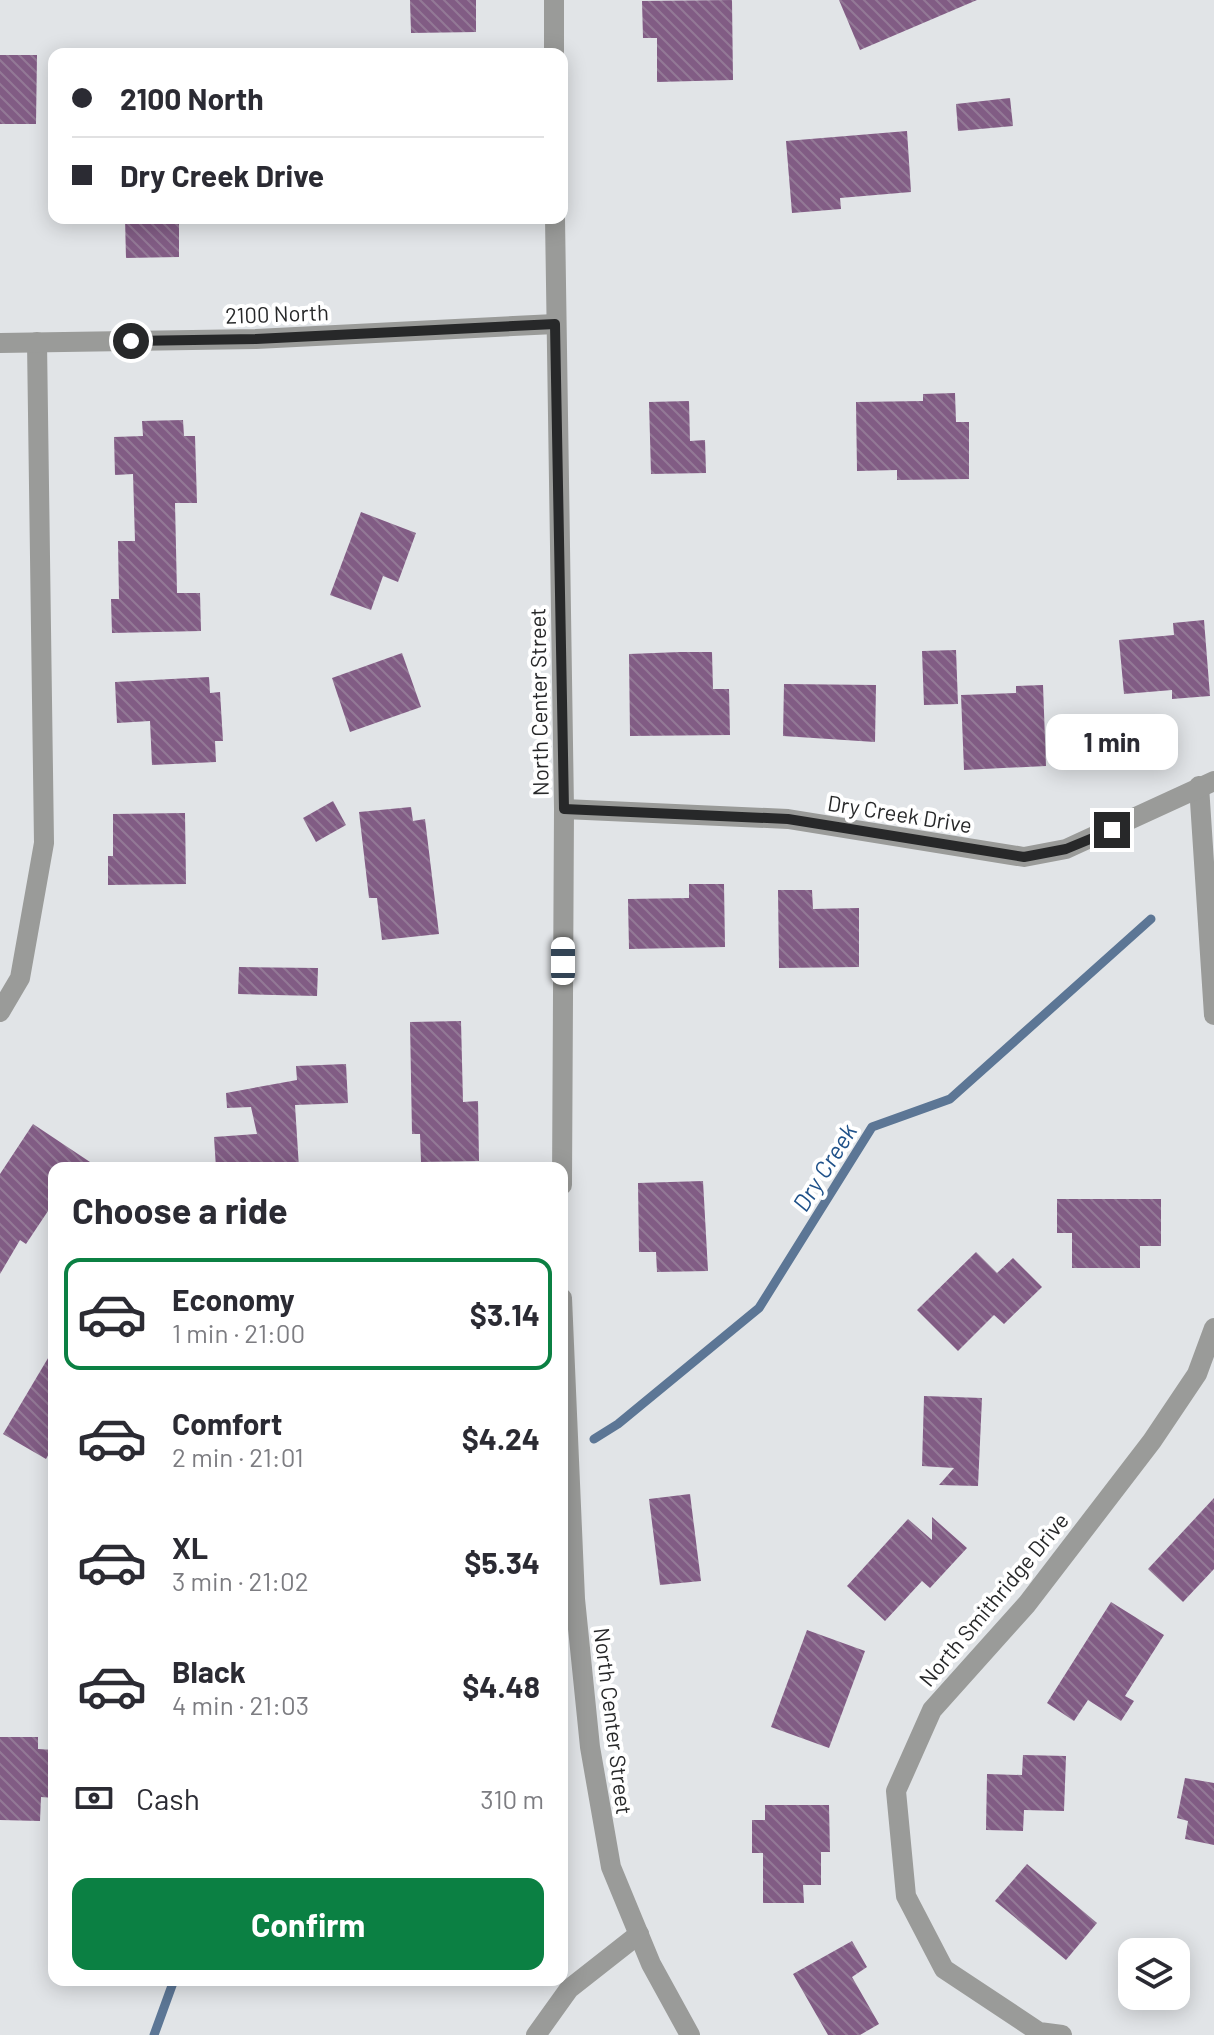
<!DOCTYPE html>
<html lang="en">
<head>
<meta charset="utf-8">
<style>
	body { margin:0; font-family:Barlow,sans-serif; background:#f2f2f3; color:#2b2b33; height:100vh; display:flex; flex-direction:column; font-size:30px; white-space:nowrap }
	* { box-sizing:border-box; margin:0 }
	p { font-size:26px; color:#7c7c81 }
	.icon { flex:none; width:44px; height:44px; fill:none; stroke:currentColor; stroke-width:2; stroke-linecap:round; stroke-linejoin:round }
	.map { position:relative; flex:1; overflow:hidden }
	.sheet { position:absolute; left:48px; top:1162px; width:520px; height:824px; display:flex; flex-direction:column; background:#fff; border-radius:16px; box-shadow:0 4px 20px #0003 }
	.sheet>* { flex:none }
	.banner { position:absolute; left:48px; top:48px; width:520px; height:176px; border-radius:16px; box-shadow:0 4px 20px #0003; display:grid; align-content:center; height:176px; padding:0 24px; background:#fff }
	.buttons { position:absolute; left:1118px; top:1938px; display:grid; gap:16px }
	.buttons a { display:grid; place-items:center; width:72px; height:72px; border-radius:16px; background:#fff; box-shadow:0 4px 20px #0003; font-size:40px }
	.end { position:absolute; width:36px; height:36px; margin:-18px; border:10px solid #272829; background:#fff; box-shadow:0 0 0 4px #fff }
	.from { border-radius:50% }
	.bubble { position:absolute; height:56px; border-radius:16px; background:#fff; box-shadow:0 4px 20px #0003; font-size:26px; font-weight:700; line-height:56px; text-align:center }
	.car { position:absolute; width:24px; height:48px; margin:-24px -12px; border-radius:10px; box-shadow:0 0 6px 2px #0007; background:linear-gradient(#fff 24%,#345 0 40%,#fff 0 76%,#345 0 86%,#fff 0) }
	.banner b { display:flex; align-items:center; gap:28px; height:76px; font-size:30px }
	.banner b+b { border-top:2px solid #e1e1e2 }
	.banner i { width:20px; height:20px; background:#2b2b33 }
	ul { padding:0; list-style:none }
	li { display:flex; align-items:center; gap:24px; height:112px; margin:0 16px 12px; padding:0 8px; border:4px solid transparent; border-radius:16px }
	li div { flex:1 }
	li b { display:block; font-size:30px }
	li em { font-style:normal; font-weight:700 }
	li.active { border-color:#0b8043 }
	li>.icon { width:72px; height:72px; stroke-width:1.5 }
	h2 { padding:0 24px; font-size:36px; line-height:96px }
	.pay { display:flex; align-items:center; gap:20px; height:88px; padding:0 24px; font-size:30px }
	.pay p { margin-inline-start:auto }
	.button { display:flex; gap:16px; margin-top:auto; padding:16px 24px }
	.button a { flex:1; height:92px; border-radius:16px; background:#0b8043; color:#fff; font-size:32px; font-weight:700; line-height:92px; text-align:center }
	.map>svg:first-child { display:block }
</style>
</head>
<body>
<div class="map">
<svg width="1214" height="2035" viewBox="0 0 1214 2035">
	<defs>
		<pattern id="building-back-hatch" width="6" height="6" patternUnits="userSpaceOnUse" patternTransform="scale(2)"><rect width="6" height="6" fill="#815c84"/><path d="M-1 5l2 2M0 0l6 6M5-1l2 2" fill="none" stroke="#937996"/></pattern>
	</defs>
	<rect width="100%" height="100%" fill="#e1e4e7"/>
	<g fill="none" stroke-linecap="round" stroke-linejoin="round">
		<!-- stream -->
		<g stroke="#5c7695" stroke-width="9">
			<polyline points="594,1439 618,1424 759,1308 872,1127 950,1099 1151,919"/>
			<polyline points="154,2035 174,1980"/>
		</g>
	</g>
	<!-- building -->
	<g fill="url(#building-back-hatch)">
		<polygon points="410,0 476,0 476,32 411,33"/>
		<polygon points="732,0 733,80 657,82 657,38 643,38 642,1"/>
		<polygon points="839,0 977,0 860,50"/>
		<polygon points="0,55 37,55 36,124 0,124"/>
		<polygon points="1010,98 1013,126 958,131 956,104"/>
		<polygon points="907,131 911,192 840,198 841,209 792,213 786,141"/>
		<polygon points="125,218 179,218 179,257 126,258"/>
		<polygon points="955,393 956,422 969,422 969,479 897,480 897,470 857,471 856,402 923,401 923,394"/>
		<polygon points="689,401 690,441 705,440 706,473 651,474 649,402"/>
		<polygon points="183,420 184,436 195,436 197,503 175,503 177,593 200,593 201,631 112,633 111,599 119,599 118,541 135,541 133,474 115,475 114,437 143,436 142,421"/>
		<polygon points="361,512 416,533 398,582 383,576 371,610 330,595"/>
		<polygon points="1204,620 1210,696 1172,699 1172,690 1124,694 1119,640 1174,635 1173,623"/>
		<polygon points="956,650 958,704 924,705 922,651"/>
		<polygon points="680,652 712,652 713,689 729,689 730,735 630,736 629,654"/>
		<polygon points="402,653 421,707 350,732 332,678"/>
		<polygon points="209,677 210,693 220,692 223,741 215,741 216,762 152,765 150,721 117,723 115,682"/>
		<polygon points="784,684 876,685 875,742 783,736"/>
		<polygon points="1043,685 1046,766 964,770 961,695 1016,693 1016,686"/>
		<polygon points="333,801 346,825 316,842 303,818"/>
		<polygon points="411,807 413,821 425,819 439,934 382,940 377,898 369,898 359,812"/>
		<polygon points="185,813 186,884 108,885 108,856 113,856 113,814"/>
		<polygon points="689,884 724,884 725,947 629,949 628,899 689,898"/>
		<polygon points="778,890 812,890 813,909 859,908 859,967 779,968"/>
		<polygon points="239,967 318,968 317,996 238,994"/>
		<polygon points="461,1021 463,1102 478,1101 479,1161 421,1162 420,1134 412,1134 410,1022"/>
		<polygon points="346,1064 348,1103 295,1105 299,1168 216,1168 214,1137 257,1134 251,1107 227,1108 226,1093 297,1080 296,1066"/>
		<polygon points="33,1124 99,1168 54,1168 54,1202 26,1244 20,1240 0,1274 0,1174"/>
		<polygon points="703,1181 708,1271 657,1272 656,1252 639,1252 638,1183"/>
		<polygon points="1057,1199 1161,1199 1161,1246 1140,1246 1140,1268 1072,1268 1072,1233 1057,1233"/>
		<polygon points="976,1252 997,1273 1013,1258 1042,1287 1004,1324 994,1315 958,1351 917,1310"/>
		<polygon points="54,1348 54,1445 46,1459 3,1434"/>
		<polygon points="924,1396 982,1398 978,1486 939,1485 954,1468 922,1466"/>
		<polygon points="690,1494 701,1581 660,1585 649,1499"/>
		<polygon points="1214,1498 1214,1569 1183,1602 1148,1569"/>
		<polygon points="932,1517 967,1548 930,1588 922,1581 885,1621 847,1586 908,1519 932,1540"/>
		<polygon points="1111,1602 1164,1635 1125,1696 1134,1701 1121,1721 1088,1700 1074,1721 1047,1703"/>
		<polygon points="807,1630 865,1651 829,1748 771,1727"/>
		<polygon points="0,1737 38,1737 38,1749 54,1750 54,1798 41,1797 40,1821 0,1820"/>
		<polygon points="1023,1755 1066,1756 1064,1811 1024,1810 1023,1831 986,1830 987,1774 1022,1775"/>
		<polygon points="1185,1778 1214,1783 1214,1845 1185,1839 1188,1821 1177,1818"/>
		<polygon points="765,1805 829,1805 830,1852 821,1852 821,1885 803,1885 804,1903 763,1903 763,1853 752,1853 752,1820 765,1820"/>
		<polygon points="1027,1864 1097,1923 1066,1960 995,1901"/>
		<polygon points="852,1941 867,1967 852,1977 879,2024 860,2035 828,2035 793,1974"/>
	</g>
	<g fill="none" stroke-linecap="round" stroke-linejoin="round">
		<!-- minor -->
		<g stroke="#9a9b99" stroke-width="20">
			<polyline points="1199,786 1214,1015"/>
			<polyline points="564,809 788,819 1024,857 1066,849 1214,781"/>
			<polyline points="0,1012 20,978 44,843 37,342"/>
			<polyline points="536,2035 569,1989 639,1934"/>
			<polyline points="1062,2035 1039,2032 944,1969 906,1896 896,1791 932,1710 1027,1604 1152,1441 1197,1374 1214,1328"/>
		</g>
		<!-- tertiary -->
		<g stroke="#9a9b99" stroke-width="20">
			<polyline points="554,0 554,54"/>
			<polyline points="555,218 564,809 562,1185"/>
			<polyline points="0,343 256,339 555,324"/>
			<polyline points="562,1298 575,1599 590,1747 611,1867 651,1964 690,2035"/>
		</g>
	</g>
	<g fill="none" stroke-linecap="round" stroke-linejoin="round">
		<!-- route -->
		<polyline stroke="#272829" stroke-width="10" points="131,341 256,339 555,324 564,809 788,819 1024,857 1066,849 1112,830"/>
	</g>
	<g text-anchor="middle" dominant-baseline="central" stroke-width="8" stroke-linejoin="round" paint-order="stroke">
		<!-- street labels -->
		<g font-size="22" fill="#272829" stroke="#fff">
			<text transform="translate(277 313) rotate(-2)">2100 North</text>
			<text transform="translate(538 702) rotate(-91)">North Center Street</text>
			<text transform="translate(900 813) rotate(9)">Dry Creek Drive</text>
			<text transform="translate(993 1599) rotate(-50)">North Smithridge Drive</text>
			<text transform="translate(614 1721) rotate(83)">North Center Street</text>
		</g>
		<!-- water labels -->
		<g font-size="24" font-style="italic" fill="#1f5189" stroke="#fff">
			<text transform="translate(824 1167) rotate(-58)">Dry Creek</text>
		</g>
	</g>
</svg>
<div class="buttons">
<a><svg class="icon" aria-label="layers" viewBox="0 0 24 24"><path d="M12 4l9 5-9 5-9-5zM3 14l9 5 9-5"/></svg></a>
</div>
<i class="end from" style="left:131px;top:341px"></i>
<i class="end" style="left:1112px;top:830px"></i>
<div class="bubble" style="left:1046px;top:714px;width:132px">1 min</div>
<i class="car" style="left:563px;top:961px;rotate:0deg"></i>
<div class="banner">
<b><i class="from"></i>2100 North</b>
<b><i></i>Dry Creek Drive</b>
</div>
<section class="sheet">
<h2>Choose a ride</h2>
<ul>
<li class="active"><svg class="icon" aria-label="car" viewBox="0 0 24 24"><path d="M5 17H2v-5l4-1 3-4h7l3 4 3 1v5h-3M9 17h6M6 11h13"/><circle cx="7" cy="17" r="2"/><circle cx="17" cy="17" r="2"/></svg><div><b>Economy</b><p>1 min · 21:00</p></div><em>$3.14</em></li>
<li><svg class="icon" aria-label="car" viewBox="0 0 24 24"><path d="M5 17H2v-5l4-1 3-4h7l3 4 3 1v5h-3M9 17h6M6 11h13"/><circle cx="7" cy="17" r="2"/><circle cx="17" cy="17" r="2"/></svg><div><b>Comfort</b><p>2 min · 21:01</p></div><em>$4.24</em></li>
<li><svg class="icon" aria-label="car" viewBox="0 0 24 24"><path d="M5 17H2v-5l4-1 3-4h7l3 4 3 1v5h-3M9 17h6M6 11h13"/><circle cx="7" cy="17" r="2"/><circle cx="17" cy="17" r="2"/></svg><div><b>XL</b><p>3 min · 21:02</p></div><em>$5.34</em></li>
<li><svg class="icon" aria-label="car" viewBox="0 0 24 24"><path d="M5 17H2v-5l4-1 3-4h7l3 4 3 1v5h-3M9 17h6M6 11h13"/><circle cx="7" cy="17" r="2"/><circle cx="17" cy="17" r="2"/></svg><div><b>Black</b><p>4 min · 21:03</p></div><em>$4.48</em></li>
</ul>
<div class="pay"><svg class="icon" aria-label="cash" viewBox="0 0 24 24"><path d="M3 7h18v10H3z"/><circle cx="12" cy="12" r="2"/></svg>Cash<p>310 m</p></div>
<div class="button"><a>Confirm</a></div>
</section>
</div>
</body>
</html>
